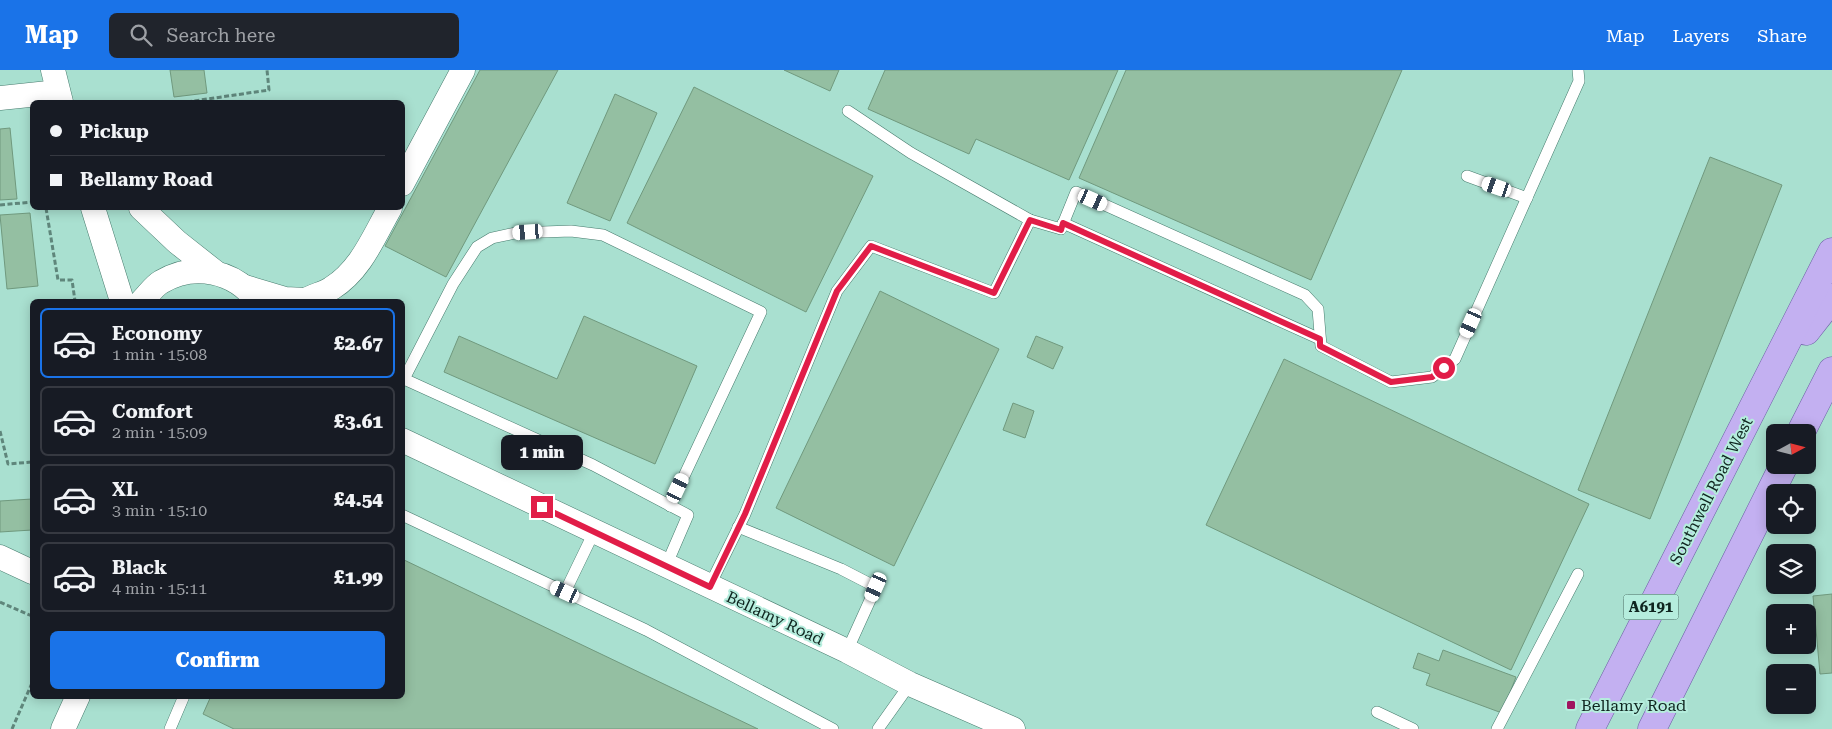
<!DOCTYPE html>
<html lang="en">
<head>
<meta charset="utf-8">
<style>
	body { margin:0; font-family:"Roboto Serif",serif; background:#20242c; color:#f1f3f6; height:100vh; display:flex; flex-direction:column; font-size:19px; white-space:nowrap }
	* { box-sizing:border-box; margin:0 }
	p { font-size:16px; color:#9ea1a6 }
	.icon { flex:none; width:28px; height:28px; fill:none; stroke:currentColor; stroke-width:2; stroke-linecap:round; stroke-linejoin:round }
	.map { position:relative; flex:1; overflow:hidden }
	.details { position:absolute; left:30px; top:229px; width:375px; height:400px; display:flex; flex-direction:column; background:#171b24; border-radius:8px; box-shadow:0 2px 12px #0003 }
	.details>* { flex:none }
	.banner { position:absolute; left:30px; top:30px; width:375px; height:110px; border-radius:8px; box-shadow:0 2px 12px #0003; display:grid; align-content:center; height:110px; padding:0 20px; background:#171b24 }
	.needle { width:32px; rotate:83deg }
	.fabs { position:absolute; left:1766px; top:354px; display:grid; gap:10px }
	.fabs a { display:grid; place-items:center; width:50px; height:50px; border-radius:8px; background:#171b24; box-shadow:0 2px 12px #0003; font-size:25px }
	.end { position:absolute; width:22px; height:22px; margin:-11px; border:6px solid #e11d48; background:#fff; box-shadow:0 0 0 2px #fff }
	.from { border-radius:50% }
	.bubble { position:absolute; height:35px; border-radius:8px; background:#171b24; box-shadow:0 2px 12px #0003; font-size:16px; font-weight:800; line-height:35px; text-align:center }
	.car { position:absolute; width:15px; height:30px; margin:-15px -8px; border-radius:6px; box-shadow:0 0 4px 1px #0007; background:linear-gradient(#fff 24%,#345 0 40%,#fff 0 76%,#345 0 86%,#fff 0) }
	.banner b { display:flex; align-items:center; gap:18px; height:48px; font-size:19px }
	.banner b+b { border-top:1px solid #363941 }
	.banner i { width:12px; height:12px; background:#f1f3f6 }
	ul { padding:9px 0 0; list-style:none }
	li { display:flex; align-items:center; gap:15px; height:70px; margin:0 10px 8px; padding:0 10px; border:2px solid #363941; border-radius:8px }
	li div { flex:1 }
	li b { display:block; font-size:19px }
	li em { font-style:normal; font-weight:800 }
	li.selected { border-color:#1a73e8 }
	li>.icon { width:45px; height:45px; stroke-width:1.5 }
	.cta { display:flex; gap:10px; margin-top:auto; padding:10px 20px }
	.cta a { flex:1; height:58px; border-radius:8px; background:#1a73e8; color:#fff; font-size:20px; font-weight:800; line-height:58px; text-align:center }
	header { display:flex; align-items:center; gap:30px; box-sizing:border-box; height:70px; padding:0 25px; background:#1a73e8; color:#fff }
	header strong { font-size:24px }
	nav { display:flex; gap:28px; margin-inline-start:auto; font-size:18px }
	.search { width:350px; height:45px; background:#20242c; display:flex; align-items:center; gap:12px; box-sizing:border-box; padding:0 18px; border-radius:8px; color:#9ea1a6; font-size:19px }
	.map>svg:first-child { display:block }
</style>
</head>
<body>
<header>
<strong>Map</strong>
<div class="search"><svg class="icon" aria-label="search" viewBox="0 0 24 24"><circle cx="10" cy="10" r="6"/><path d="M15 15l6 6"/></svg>Search here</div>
<nav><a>Map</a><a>Layers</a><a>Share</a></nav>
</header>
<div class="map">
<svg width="1832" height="659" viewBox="0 0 1832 659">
	<rect width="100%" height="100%" fill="#a9e0d0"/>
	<!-- building -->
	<g fill="#94bfa2" stroke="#70997e">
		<polygon points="170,0 204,0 207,23 174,27"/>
		<polygon points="480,0 558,0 446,207 385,176"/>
		<polygon points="784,0 839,0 830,21"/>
		<polygon points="885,0 1118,0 1069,110 976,69 969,84 868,39"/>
		<polygon points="1126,0 1402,0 1311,210 1079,108"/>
		<polygon points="694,17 873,106 806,242 627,153"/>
		<polygon points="615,24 657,43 610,151 567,133"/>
		<polygon points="10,58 17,129 0,130 0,59"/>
		<polygon points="1710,87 1782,115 1650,449 1578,420"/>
		<polygon points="30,143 38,216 7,219 0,145"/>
		<polygon points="880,221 999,279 894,496 776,438"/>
		<polygon points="584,246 697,296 655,394 444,302 459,266 557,309"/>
		<polygon points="1036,266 1063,277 1053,299 1027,287"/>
		<polygon points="1284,289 1589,434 1511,600 1206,455"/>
		<polygon points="1013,333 1034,341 1025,368 1003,360"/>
		<polygon points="32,429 32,460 0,462 0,431"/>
		<polygon points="402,489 758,659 234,659 203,644 211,626 402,626"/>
		<polygon points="1832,524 1832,603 1820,604 1813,526"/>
		<polygon points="1443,580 1516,607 1502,643 1426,615 1430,604 1413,598 1418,583 1439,591"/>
	</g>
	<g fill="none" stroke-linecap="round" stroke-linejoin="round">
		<defs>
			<g id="lane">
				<polyline points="1467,106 1527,128"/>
				<polyline points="1030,150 1061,159 1076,122 1305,225 1318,239 1321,276 1391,312 1432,307 1455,289 1579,11 1578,0"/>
				<polyline points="1063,153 1320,269"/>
				<polyline points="404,309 453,214 477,177 492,168 515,163 571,161 603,165 761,242 670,436"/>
				<polyline points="402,311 404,309 593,395 688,445 666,496"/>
				<polyline points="402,445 646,560 833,659"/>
				<polyline points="738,457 841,499 876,517 847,581"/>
				<polyline points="709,517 745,444 837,221 871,176 994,223 1030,150 911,83 848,41"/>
				<polyline points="565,522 594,462"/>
				<polyline points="1377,642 1413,659"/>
				<polyline points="170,659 184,626"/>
				<polyline points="878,659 910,614"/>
				<polyline points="1497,659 1578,504"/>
			</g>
			<g id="street">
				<polyline points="53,0 61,32"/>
				<polyline points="0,28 58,22"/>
				<polyline points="402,114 463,0"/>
				<polyline points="93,138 122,231"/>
				<polyline points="141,138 177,172 215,202"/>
				<polyline points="245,217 285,229 306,230"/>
				<path d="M142 231C148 225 154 216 161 212 194 192 235 201 257 231"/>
				<path d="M304 231C313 225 324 224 332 218 361 200 374 166 390 138"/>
				<polyline points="402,370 847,581 910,614 1013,659"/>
				<polyline points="0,487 32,502"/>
				<polyline points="63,659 78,626"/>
			</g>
			<g id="primary">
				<polyline points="1806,261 1832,228"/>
				<polyline points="1801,362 1832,301"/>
				<polyline points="1590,659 1832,182"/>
				<polyline points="1652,659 1784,395"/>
			</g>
		</defs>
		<!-- lane casing -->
		<use href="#lane" stroke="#467b6d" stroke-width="12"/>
		<!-- street casing -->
		<use href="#street" stroke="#467b6d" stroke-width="25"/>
		<!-- primary casing -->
		<use href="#primary" stroke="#6a5da2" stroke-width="29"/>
		<!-- path -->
		<g stroke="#5f867b" stroke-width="3" stroke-dasharray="5 2.5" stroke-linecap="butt">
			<polyline points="187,32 269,20 267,0"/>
			<polyline points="0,135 32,132"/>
			<polyline points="46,138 58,210 72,210 75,231"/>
			<polyline points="0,361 8,394 32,392"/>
			<polyline points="0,532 32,546"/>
			<polyline points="12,659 32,613"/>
		</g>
		<!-- lane -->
		<use href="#lane" stroke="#fff" stroke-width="11"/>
		<!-- street -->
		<use href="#street" stroke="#fff" stroke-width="24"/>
		<!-- primary -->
		<use href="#primary" stroke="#c3b0f1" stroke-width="28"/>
	</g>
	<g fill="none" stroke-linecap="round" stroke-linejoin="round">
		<!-- route -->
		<polyline stroke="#e11d48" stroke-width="6" points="542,437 710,517 745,444 837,221 871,176 994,223 1030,150 1061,160 1063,153 1320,269 1320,276 1391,312 1432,307 1444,298"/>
	</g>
	<!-- markers -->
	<rect fill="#a0145f" stroke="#b5eddd" stroke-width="2" x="1566" y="630" width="10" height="10" rx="2.5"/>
	<g text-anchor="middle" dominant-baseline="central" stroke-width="4" stroke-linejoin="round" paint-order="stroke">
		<!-- shield labels -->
		<rect fill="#b5eddd" stroke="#416158" stroke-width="1" x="1623.5" y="524.5" width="55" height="25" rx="4"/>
		<g font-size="15" font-weight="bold" fill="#0f251f">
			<text x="1651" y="537">A6191</text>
		</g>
		<!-- street labels -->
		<g font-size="16" fill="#0f251f" stroke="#b5eddd">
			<text transform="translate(1711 421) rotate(-63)">Southwell Road West</text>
			<text transform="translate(775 548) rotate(25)">Bellamy Road</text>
		</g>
		<!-- poi labels -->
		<g font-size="16" fill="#0f251f" stroke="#b5eddd" text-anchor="start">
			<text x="1581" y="635">Bellamy Road</text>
		</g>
	</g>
</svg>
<div class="fabs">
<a><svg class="needle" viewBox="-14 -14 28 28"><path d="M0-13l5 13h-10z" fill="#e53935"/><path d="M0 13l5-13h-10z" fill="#9ea1a6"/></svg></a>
<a><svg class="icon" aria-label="locate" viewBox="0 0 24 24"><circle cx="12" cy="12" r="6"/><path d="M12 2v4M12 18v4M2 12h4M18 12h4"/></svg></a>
<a><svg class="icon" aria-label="layers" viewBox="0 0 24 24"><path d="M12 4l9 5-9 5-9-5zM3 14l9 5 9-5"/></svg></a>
<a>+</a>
<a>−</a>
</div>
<i class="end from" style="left:1444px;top:298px"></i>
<i class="end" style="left:542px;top:437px"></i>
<div class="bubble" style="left:501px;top:365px;width:82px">1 min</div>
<i class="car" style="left:1497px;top:117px;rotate:289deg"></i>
<i class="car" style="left:1093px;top:130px;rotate:114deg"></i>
<i class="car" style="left:528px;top:162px;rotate:266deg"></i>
<i class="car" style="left:1471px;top:253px;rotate:204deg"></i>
<i class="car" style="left:678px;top:418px;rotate:25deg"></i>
<i class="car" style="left:876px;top:517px;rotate:204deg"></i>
<i class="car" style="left:565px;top:522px;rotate:295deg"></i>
<div class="banner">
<b><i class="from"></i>Pickup</b>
<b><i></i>Bellamy Road</b>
</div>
<section class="details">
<ul>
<li class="selected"><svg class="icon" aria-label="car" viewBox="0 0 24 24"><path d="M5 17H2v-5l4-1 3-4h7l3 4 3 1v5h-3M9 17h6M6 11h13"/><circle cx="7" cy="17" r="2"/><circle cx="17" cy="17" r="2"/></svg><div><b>Economy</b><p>1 min · 15:08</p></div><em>£2.67</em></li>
<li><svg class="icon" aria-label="car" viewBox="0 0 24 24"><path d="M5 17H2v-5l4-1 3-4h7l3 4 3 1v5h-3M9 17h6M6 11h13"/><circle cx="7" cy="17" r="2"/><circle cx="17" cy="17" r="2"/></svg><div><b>Comfort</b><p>2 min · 15:09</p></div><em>£3.61</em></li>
<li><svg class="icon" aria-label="car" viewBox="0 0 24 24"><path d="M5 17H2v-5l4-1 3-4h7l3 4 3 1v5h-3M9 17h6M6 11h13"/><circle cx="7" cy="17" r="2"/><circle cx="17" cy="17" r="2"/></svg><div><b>XL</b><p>3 min · 15:10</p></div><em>£4.54</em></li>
<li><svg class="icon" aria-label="car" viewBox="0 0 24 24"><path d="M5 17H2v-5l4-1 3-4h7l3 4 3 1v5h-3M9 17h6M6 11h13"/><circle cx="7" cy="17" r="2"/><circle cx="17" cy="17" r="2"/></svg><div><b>Black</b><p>4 min · 15:11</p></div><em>£1.99</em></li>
</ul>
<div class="cta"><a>Confirm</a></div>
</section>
</div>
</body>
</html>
